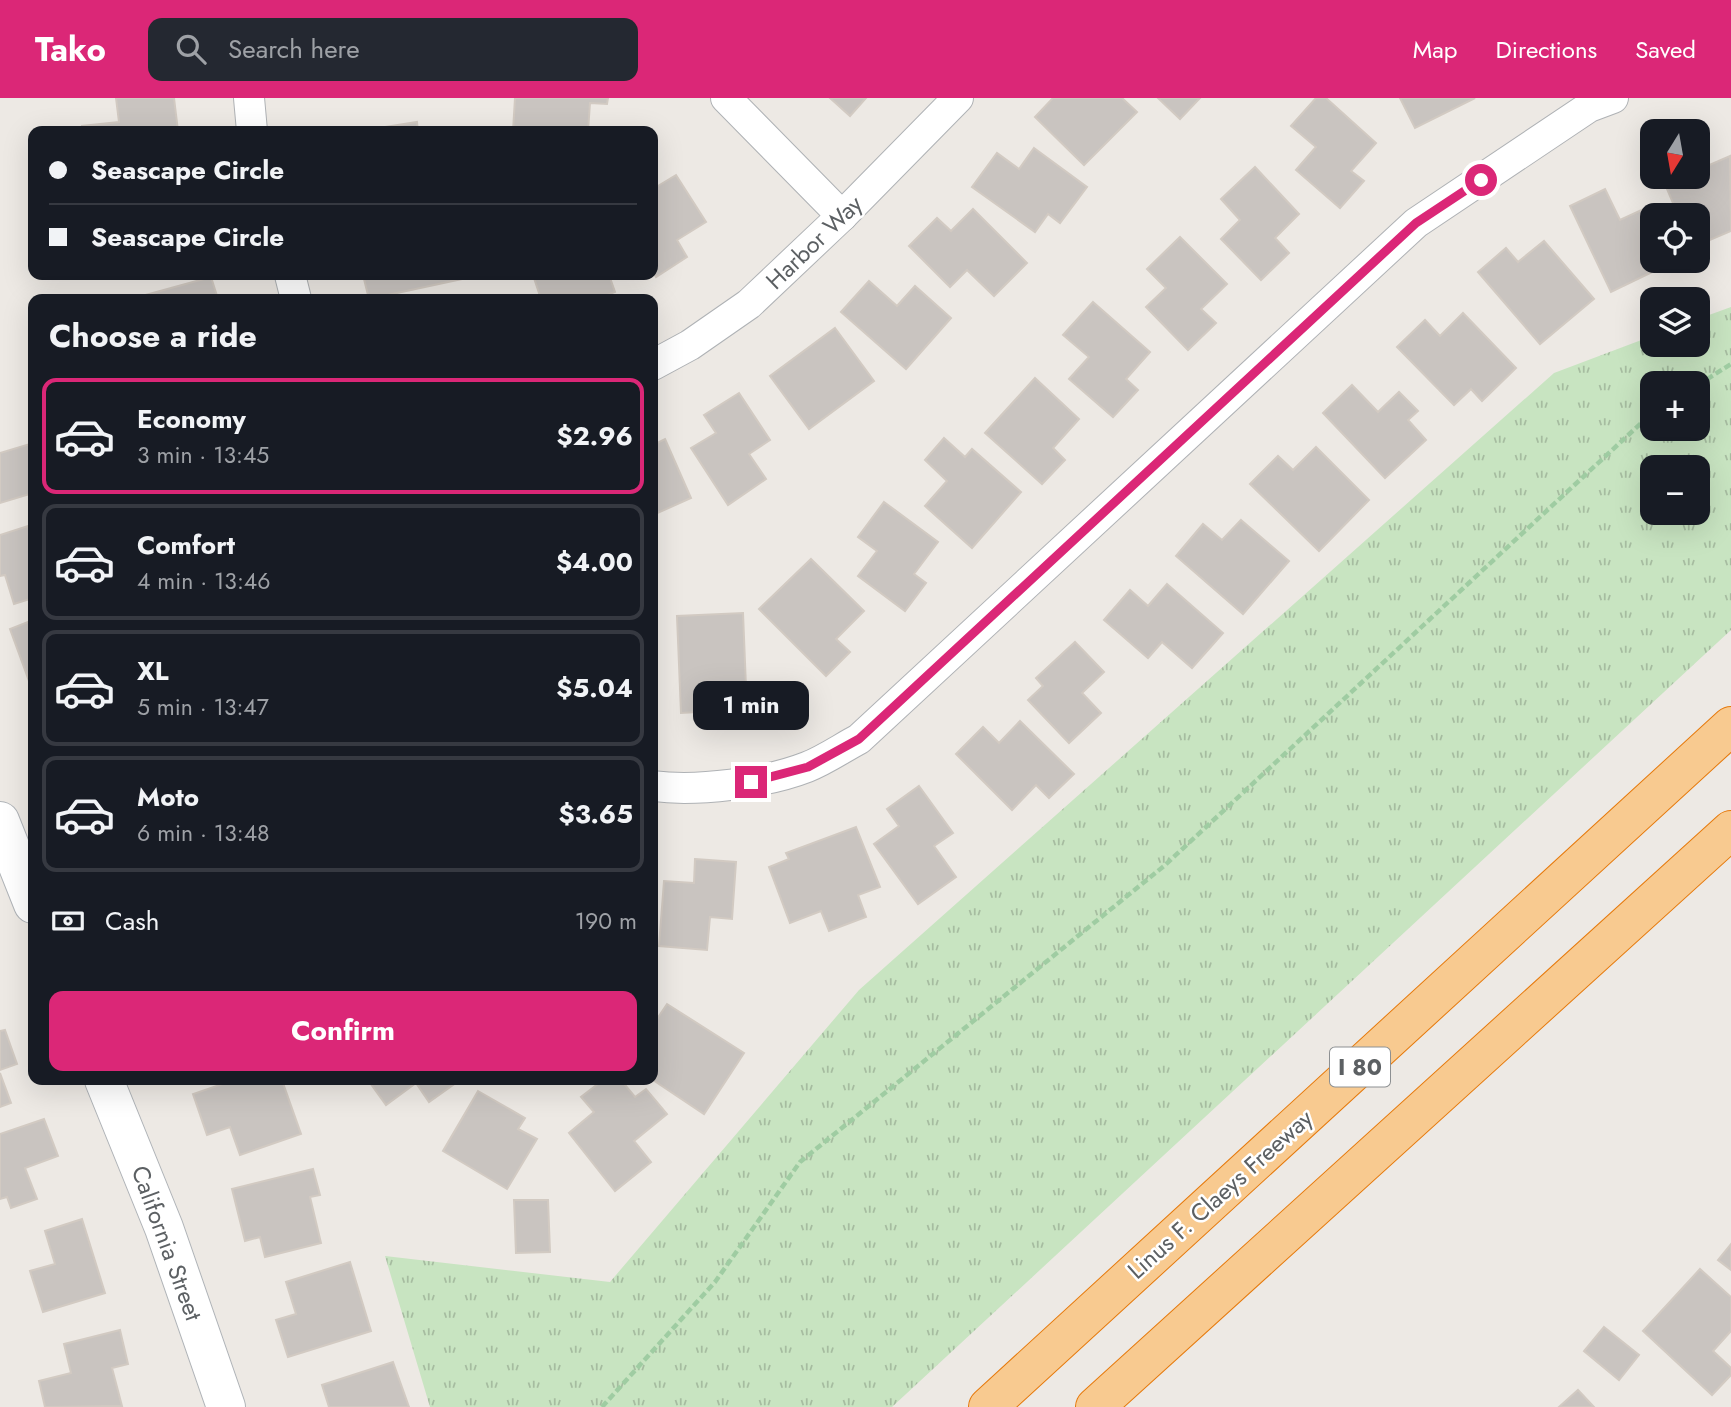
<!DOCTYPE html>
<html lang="en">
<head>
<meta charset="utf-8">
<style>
	body { margin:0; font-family:Jost,sans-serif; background:#242831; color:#f1f3f6; height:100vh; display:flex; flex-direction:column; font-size:26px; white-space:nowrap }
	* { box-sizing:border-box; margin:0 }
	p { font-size:23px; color:#9ea1a6 }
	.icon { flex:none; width:38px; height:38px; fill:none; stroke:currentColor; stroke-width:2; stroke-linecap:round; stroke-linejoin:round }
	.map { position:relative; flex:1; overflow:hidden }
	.panel { position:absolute; left:28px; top:196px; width:630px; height:791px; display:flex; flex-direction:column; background:#171b24; border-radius:14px; box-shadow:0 7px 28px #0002 }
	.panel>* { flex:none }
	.top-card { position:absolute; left:28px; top:28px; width:630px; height:154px; border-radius:14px; box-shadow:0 7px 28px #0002; display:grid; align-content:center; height:154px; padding:0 21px; background:#171b24 }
	.needle { width:46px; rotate:191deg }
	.tools { position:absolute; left:1640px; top:21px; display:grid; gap:14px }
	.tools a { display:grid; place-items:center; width:70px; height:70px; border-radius:14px; background:#171b24; box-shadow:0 7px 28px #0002; font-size:35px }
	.end { position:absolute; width:32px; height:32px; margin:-16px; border:9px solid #db2777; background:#fff; box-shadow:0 0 0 4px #fff }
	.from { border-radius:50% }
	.bubble { position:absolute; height:49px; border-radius:14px; background:#171b24; box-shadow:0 7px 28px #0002; font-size:23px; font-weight:700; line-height:49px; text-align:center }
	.top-card b { display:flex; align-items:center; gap:24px; height:66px; font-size:26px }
	.top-card b+b { border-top:2px solid #363941 }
	.top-card i { width:18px; height:18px; background:#f1f3f6 }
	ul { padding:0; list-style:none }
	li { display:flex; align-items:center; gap:21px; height:116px; margin:0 14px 10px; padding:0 7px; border:4px solid #363941; border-radius:14px }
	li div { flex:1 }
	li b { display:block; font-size:26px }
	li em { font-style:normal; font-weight:700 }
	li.selected { border-color:#db2777 }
	li>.icon { width:63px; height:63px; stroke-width:1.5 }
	h2 { padding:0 21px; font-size:32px; line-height:84px }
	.pay { display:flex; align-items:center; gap:18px; height:77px; padding:0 21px; font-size:26px }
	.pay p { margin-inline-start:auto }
	.action { display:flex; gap:14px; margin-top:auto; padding:14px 21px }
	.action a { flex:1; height:80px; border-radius:14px; background:#db2777; color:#fff; font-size:28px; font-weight:700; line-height:80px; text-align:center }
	header { display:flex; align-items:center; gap:42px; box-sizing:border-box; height:98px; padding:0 35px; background:#db2777; color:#fff }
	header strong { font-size:33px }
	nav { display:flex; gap:38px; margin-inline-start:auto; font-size:24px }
	.search { width:490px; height:63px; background:#242831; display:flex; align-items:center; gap:18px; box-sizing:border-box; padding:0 24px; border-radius:14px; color:#9ea1a6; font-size:26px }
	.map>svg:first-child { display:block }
</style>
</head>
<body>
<header>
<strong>Tako</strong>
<div class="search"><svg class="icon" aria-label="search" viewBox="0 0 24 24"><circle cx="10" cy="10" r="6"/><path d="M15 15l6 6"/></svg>Search here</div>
<nav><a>Map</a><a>Directions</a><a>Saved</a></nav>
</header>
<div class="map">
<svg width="1731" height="1309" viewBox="0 0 1731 1309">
	<defs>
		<pattern id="grass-tufts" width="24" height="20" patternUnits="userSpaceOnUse" patternTransform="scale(1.75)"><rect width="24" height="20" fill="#c8e4c1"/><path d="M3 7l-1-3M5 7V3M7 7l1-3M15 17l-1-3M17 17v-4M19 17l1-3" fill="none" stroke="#a6bca0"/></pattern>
	</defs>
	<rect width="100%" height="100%" fill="#ede9e4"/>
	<!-- grass -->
	<path fill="url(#grass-tufts)" fill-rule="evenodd" d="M1731 209V532L892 1309H430L385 1158 610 1184 859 892 1554 275 1652 238V247H1698V221ZM1652 285H1698V331H1652ZM1652 369H1698V415H1652Z"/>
	<!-- building -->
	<g fill="#c9c4c0" stroke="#d2cac2" stroke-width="2">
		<polygon points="116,0 174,0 178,33 83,33 82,28 119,24"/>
		<polygon points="515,0 608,0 607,6 590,5 588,33 513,33"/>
		<polygon points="830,0 866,0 850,18"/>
		<polygon points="1053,0 1122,0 1137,14 1084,67 1035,19"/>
		<polygon points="1158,0 1200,0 1180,21"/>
		<polygon points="1316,0 1326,0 1376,45 1351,73 1364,83 1340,110 1296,72 1316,49 1291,28"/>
		<polygon points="1400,0 1475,0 1415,30"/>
		<polygon points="417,24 418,33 360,33"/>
		<polygon points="1034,50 1087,89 1060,125 1048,116 1035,134 972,89 997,55 1019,71"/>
		<polygon points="1730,58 1731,133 1698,147 1698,117 1678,117 1662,79 1698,79 1698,72"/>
		<polygon points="1255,69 1299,116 1275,140 1289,155 1261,182 1221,141 1240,122 1221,101"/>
		<polygon points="676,77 706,124 677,142 687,159 656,179 653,174 653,91"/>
		<polygon points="1605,91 1620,122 1650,108 1654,117 1652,117 1652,163 1675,163 1611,194 1570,108"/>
		<polygon points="973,111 1027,165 994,198 967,172 950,189 909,148 937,120 951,133"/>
		<polygon points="1180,139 1227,186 1201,211 1216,225 1188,252 1146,209 1166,190 1147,171"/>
		<polygon points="1544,143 1594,201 1540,246 1478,174 1506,150 1518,164"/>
		<polygon points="363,177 460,177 462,181 369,201"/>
		<polygon points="533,177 609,177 615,194 597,201 541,201"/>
		<polygon points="211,179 218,201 131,201"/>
		<polygon points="869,183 897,208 915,188 951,220 906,271 841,214"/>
		<polygon points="1093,204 1150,254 1126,281 1138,292 1113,319 1069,281 1089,259 1063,237"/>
		<polygon points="1463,215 1516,270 1482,303 1471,291 1454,307 1397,249 1425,222 1440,238"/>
		<polygon points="835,230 874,283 809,331 770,278"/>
		<polygon points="1035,280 1079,321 1053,350 1065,362 1042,386 985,335"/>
		<polygon points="1352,287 1378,314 1399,294 1418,313 1408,322 1426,342 1385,380 1323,315"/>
		<polygon points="739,295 770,342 749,356 766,381 728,407 691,350 716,335 704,317"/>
		<polygon points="944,340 965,359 972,351 1021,394 972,450 925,408 947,383 925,362"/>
		<polygon points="665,341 691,400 653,417 653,347"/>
		<polygon points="33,345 33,395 0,405 0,355"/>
		<polygon points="1316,349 1369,402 1319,453 1250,386 1278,358 1293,372"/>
		<polygon points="884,404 938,444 914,476 926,485 905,513 858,478 877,453 858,439"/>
		<polygon points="1241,422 1289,463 1243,516 1176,458 1203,426 1222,442"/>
		<polygon points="28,428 33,445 33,500 14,506 5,477 0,478 0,437"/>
		<polygon points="811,461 864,513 836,541 850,554 826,578 759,511"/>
		<polygon points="1167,486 1223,535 1192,570 1162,544 1148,560 1104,522 1130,492 1148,508"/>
		<polygon points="743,515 746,589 715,591 716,613 681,615 677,518"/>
		<polygon points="33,522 33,594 10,531"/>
		<polygon points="1075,544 1104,574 1082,595 1101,615 1069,645 1028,602 1043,588 1036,580"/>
		<polygon points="1020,623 1074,676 1049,700 1036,687 1012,712 956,656 983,629 999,645"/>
		<polygon points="919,688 953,735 934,748 956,779 918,806 874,746 899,728 887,711"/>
		<polygon points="856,729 880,789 858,797 866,819 829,833 821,813 790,825 769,769 789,761 786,755"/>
		<polygon points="695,761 736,764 732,821 710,819 707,852 659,848 664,783 694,785"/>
		<polygon points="667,906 744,955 704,1016 653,982 653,927"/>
		<polygon points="5,932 17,966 0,972 0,933"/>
		<polygon points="0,975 11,1005 0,1009"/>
		<polygon points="234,982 290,982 283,985 301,1036 240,1057 230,1029 207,1037 193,996"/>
		<polygon points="368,982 460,982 429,1004 416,985 386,1007"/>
		<polygon points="603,982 621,982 635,999 646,991 667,1016 634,1043 651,1064 615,1093 569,1035 594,1014 581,999"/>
		<polygon points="478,993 525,1020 518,1031 537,1041 507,1091 443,1053"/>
		<polygon points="44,1021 58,1058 25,1070 37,1101 11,1110 7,1099 0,1101 0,1036"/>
		<polygon points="313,1071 320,1097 310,1099 321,1145 265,1159 260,1139 245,1143 232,1091"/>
		<polygon points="514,1102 548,1102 550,1154 516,1155"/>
		<polygon points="82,1121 105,1195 43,1214 30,1173 55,1166 45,1133"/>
		<polygon points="1731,1146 1731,1172 1718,1162"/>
		<polygon points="350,1164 371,1233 288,1259 276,1222 296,1216 286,1184"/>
		<polygon points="1700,1171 1731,1199 1731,1233 1713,1253 1731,1270 1731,1277 1712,1297 1643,1233"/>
		<polygon points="1604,1229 1639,1257 1619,1282 1584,1253"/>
		<polygon points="120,1232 128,1266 112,1270 122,1308 45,1309 39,1283 71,1275 64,1246"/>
		<polygon points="393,1264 409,1309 329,1309 322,1287"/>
		<polygon points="1578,1292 1594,1309 1559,1309"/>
	</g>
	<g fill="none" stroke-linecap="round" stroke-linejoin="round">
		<defs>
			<g id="street">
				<polyline points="249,0 252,33"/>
				<polyline points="726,0 842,118"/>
				<polyline points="290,177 296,201"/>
				<polyline points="653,267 690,247 749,206 842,118 958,0"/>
				<path d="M653 688C697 694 766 685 807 669 825 662 842 650 859 641L1416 125 1589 9 1613 0"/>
			</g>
			<g id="secondary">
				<polyline points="0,723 33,806"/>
				<polyline points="104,982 164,1130 226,1309"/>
			</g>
			<g id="highway">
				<polyline points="988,1309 1731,628"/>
				<polyline points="1095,1309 1731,732"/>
			</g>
		</defs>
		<!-- street casing -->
		<use href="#street" stroke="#afb2b5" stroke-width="32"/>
		<!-- secondary casing -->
		<use href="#secondary" stroke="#b0b4b8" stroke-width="40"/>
		<!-- highway casing -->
		<use href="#highway" stroke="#e6790b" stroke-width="40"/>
		<!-- path -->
		<g stroke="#9fcca2" stroke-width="4.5" stroke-dasharray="7 3.5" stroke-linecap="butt">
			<polyline points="1698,287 1731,266"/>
			<polyline points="602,1309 715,1184 800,1064 1164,768 1652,315"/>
		</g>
		<!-- street -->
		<use href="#street" stroke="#fff" stroke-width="30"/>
		<!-- secondary -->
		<use href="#secondary" stroke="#fff" stroke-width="38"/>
		<!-- highway -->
		<use href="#highway" stroke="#f8ca90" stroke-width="38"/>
	</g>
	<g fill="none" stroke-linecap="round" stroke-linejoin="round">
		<!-- route -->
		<polyline stroke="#db2777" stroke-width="9" points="751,684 808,669 859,641 1416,125 1481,82"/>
	</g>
	<g text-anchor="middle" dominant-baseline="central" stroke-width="5" stroke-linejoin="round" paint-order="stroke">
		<!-- shield labels -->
		<rect fill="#fff" stroke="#8d9092" stroke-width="2" x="1330" y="949.5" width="60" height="39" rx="5"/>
		<g font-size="23" font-weight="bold" fill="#5c6063">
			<text x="1360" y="969">I 80</text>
		</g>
		<!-- street labels -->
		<g font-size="24" fill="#5c6063" stroke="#fff">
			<text transform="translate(814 144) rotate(-44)">Harbor Way</text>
			<text transform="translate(1220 1096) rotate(-42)">Linus F. Claeys Freeway</text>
			<text transform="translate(167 1145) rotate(70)">California Street</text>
		</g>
	</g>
</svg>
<div class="tools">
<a><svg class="needle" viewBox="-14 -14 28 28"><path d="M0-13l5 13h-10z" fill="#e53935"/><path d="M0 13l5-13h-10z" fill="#9ea1a6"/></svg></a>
<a><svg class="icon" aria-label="locate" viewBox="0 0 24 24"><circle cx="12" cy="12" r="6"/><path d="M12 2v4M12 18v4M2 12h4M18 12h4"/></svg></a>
<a><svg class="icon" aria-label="layers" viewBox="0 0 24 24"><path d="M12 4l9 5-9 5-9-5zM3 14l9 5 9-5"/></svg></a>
<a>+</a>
<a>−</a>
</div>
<i class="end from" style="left:1481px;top:82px"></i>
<i class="end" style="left:751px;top:684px"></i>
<div class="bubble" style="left:693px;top:583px;width:116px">1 min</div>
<div class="top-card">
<b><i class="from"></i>Seascape Circle</b>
<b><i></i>Seascape Circle</b>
</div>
<section class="panel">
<h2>Choose a ride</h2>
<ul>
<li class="selected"><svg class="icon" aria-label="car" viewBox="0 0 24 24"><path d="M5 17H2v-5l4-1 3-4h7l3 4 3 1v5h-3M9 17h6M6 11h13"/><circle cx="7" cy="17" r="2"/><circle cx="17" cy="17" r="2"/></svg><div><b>Economy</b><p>3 min · 13:45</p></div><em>$2.96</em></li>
<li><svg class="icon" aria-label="car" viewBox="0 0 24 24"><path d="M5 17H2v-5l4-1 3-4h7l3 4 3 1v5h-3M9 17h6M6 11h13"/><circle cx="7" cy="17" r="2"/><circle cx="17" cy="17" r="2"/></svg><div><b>Comfort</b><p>4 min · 13:46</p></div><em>$4.00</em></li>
<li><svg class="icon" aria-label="car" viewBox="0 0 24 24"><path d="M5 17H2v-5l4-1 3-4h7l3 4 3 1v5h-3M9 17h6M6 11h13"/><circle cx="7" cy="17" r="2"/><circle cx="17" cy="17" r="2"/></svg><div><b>XL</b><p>5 min · 13:47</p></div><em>$5.04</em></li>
<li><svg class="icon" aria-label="car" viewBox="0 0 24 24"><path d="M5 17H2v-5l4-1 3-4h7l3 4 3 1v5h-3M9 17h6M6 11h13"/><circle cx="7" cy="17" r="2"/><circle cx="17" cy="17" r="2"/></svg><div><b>Moto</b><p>6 min · 13:48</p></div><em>$3.65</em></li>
</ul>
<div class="pay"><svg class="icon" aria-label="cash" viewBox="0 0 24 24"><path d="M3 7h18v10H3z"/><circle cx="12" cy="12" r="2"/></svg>Cash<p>190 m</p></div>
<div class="action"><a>Confirm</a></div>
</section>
</div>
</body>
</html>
